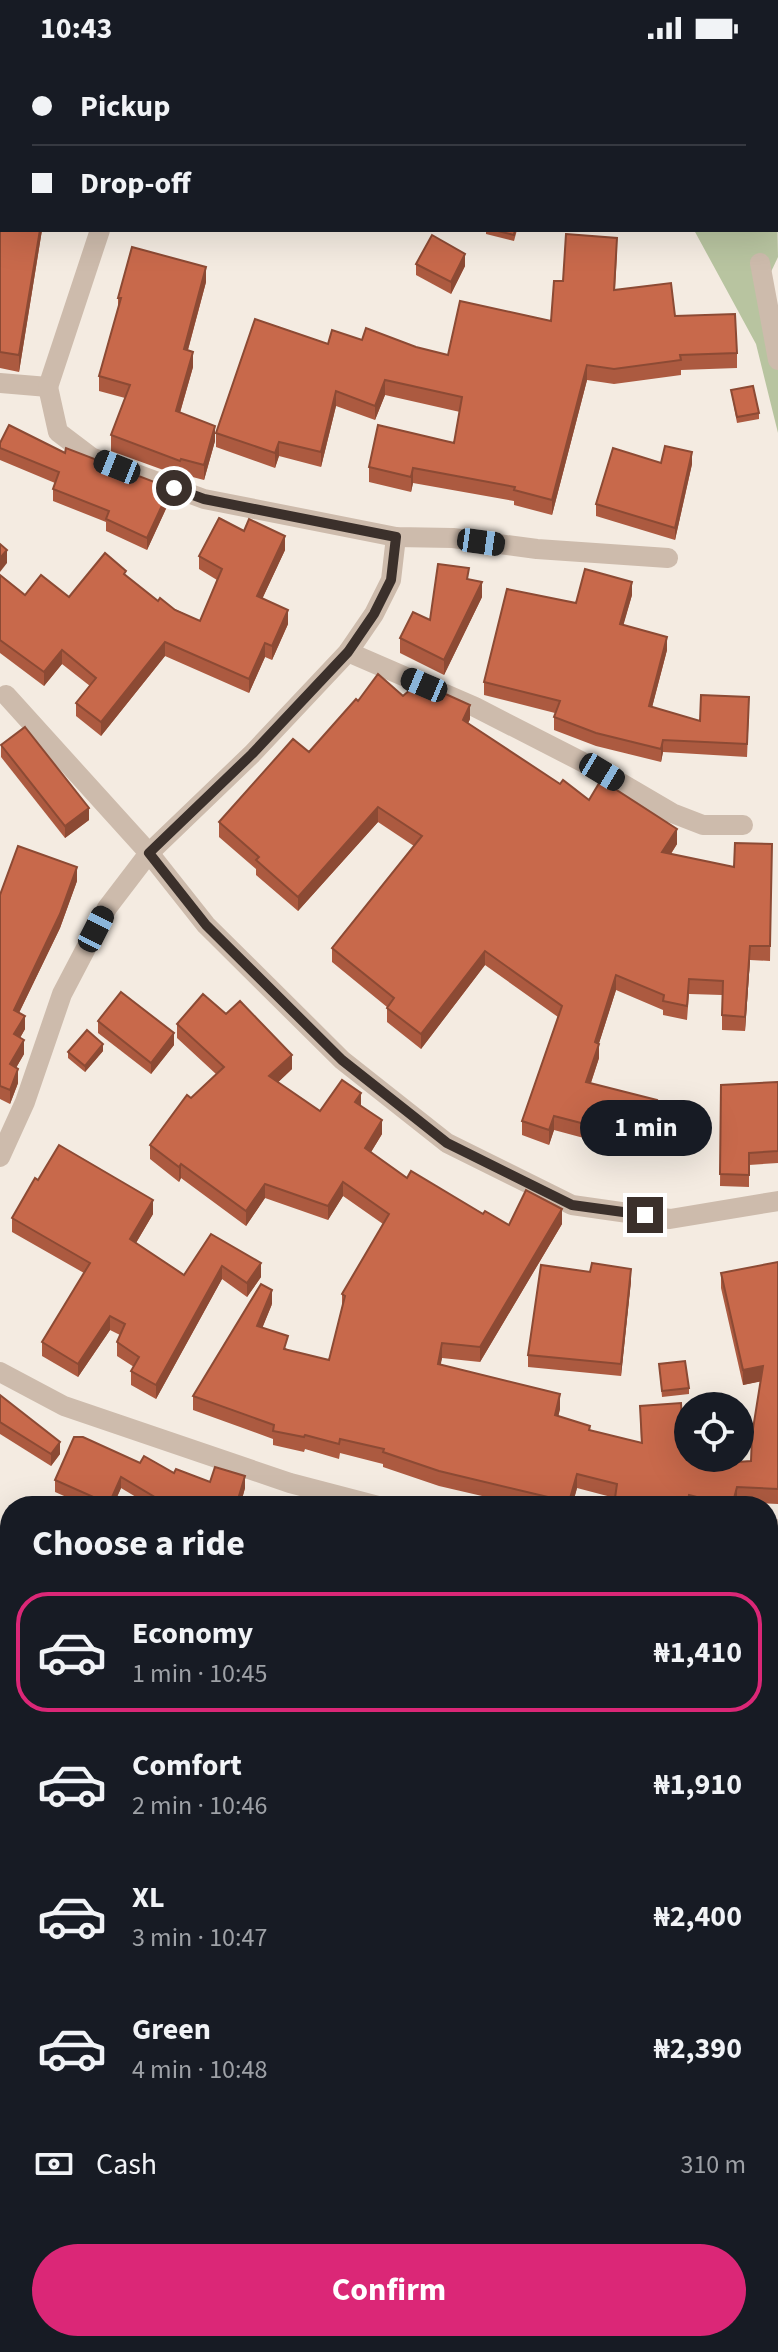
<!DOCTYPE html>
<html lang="en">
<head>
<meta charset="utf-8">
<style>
	body { margin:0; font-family:"Source Sans 3",sans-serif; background:#242831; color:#f1f3f6; height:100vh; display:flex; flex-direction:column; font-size:30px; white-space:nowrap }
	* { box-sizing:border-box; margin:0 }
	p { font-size:26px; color:#9ea1a6 }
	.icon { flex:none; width:44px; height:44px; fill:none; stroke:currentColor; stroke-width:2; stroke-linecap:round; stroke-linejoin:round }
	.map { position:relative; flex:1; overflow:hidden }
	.panel { position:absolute; left:0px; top:1440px; width:778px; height:856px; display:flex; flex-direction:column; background:#171b24; border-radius:32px 32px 0 0; box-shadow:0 8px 32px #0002 }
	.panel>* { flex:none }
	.banner { position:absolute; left:0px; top:0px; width:778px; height:176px; box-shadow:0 8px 32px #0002; display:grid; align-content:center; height:176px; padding:0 32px; background:#171b24 }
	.tools { position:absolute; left:674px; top:1336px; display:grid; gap:16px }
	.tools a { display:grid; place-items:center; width:80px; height:80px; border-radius:50%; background:#171b24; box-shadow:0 8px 32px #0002; font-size:40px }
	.end { position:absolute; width:36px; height:36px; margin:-18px; border:10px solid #3b302b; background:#fff; box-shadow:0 0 0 4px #fff }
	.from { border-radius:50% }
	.bubble { position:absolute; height:56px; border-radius:28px; background:#171b24; box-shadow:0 8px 32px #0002; font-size:26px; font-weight:700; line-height:56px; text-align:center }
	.car { position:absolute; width:24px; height:48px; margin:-24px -12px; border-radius:10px; box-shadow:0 0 6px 2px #0007; background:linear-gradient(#222 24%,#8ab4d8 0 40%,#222 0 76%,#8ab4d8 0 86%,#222 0) }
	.banner b { display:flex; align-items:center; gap:28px; height:76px; font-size:30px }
	.banner b+b { border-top:2px solid #363941 }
	.banner i { width:20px; height:20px; background:#f1f3f6 }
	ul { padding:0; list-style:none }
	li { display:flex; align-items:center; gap:24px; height:120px; margin:0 16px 12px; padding:0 16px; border:4px solid transparent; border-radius:32px }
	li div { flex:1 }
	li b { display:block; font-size:30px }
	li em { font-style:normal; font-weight:700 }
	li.current { border-color:#db2777 }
	li>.icon { width:72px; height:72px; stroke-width:1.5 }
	h2 { padding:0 32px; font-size:36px; line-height:96px }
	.pay { display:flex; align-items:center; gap:20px; height:88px; padding:0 32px; font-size:30px }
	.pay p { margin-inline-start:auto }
	.action { display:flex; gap:16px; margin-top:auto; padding:16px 32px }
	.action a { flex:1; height:92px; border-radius:48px; background:#db2777; color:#fff; font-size:32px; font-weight:700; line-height:92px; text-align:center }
	.status { display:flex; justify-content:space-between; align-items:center; height:56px; padding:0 40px; background:#171b24; direction:ltr }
	.status svg { height:22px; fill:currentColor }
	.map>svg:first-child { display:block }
</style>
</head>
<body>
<div class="status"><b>10:43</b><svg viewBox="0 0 49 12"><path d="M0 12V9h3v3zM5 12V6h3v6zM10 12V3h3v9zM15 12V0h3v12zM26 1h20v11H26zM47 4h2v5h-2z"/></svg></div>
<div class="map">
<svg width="778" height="2296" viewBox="0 0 778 2296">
	<rect width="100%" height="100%" fill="#f4ebe1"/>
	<!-- green -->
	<polygon fill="#b8c4a0" points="776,98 778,201 762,235 778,296 778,377 756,288 694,174 776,174"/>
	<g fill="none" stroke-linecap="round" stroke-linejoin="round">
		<!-- minor -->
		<g stroke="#cdbbac" stroke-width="20">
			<polyline points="257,2 257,0"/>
			<polyline points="760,207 778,304"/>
			<polyline points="0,327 48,331 100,174"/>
			<polyline points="48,331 58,376 91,401 204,443 396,481 453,482 537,493 668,502"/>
			<polyline points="348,596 475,651 602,716 672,757 703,769 743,769"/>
			<polyline points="6,639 149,797 206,869 342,1004 447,1087 572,1149 670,1163 778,1145"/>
			<polyline points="0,1101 25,1046 62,938 107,852 149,797 252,698 348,596 374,558 391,524 396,481"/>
			<polyline points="0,1316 64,1350 290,1427 378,1450"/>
			<polyline points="768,1474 778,1473"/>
			<polyline points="0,2086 10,2098"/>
			<polyline points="0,2197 10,2192"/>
			<polyline points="120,2286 126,2296"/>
			<polyline points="608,2296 612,2286"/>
		</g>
	</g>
	<!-- wall -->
	<g fill="#ac5a40">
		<polygon points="0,0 93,2 2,174 42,174 19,316 0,312"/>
		<polygon points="123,0 211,0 210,2 127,2"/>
		<polygon points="486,174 517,174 514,185 486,178"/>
		<polygon points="617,197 615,234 675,260 737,297 737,312 681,314 681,319 614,328 587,324 552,459 514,449 514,445 413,427 411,436 369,426 369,411 454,387 460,356 385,339 375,364 336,350 321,411 279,400 275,412 216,391 216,377 328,288 362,284 416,291 448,299 551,265 563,225"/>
		<polygon points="416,208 465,210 451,238 416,219"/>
		<polygon points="206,226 188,294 193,311 180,357 215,385 204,424 181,418 180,420 111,395 111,379 125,342 99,335 99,320 118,253 118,242"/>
		<polygon points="731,334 759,357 759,363 737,367"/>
		<polygon points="0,387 65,397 170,444 147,494 106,475 106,466 53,445 53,433 55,427 0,404"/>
		<polygon points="661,407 692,408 675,484 596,460 596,448"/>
		<polygon points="244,475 285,494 262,543 288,568 272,604 265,601 249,637 165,600 101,680 76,660 76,647 90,630 62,608 44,630 0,597 0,519 25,539 69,541 126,520 158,545 200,565 217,524 199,513 199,500"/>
		<polygon points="469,523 482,541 444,619 400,597 400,582 430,564"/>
		<polygon points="632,539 623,569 667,594 652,651 700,665 749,654 747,701 663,696 661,706 596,690 554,674 554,661 555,657 484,639 484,626 576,547"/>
		<polygon points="403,640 470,663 468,667 560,728 589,744 677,788 671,798 734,811 772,788 770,905 750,904 745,975 722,974 722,939 689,938 687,964 663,959 663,954 616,934 599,987 599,1002 591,1027 657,1058 647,1099 554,1074 549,1089 522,1079 522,1065 558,961 485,909 421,993 387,966 387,951 332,906 332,892 414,790 378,766 298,855 256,819 256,813 219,781 219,766 309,696 358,645"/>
		<polygon points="1,689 89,764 65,782 1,701"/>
		<polygon points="77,825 60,872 19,957 25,973 20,982 24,998 16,1012 18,1027 10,1048 0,1043 0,839"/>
		<polygon points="226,958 292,1013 278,1026 320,1055 361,1050 382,1078 371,1096 407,1122 509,1169 562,1168 480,1306 442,1302 440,1309 560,1353 558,1360 590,1374 641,1387 640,1350 683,1383 723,1407 751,1405 761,1325 743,1329 721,1232 721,1217 778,1206 778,1448 737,1446 736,1450 615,1450 615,1442 577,1432 572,1450 525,1450 439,1430 383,1411 383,1408 340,1397 339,1403 305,1393 304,1396 273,1389 273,1383 193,1354 193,1340 272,1248 262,1272 288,1294 329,1304 342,1251 342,1238 383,1168 343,1140 328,1164 265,1142 246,1170 181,1122 179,1126 150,1103 150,1089 191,1042 216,1018 177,982 177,968"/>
		<polygon points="98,965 174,989 151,1018 98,977"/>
		<polygon points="103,995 85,1016 68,1002 68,996"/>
		<polygon points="778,1026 778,1107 749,1109 749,1131 720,1130 721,1029"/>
		<polygon points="38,1124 153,1158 136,1187 184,1219 211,1178 261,1221 247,1241 222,1223 156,1343 131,1329 131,1315 134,1311 117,1300 117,1286 120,1279 110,1274 78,1321 42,1300 42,1286 84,1217 12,1176 12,1162"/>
		<polygon points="590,1216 631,1225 621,1320 528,1311 528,1299"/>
		<polygon points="659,1308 689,1332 689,1338 662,1341"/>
		<polygon points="0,1339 60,1398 51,1410 0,1378"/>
		<polygon points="140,1407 210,1426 245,1432 240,1450 151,1450 121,1432 113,1450 87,1450 55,1436 55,1424"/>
		<polygon points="10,2232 10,2286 7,2286 0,2268 0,2236"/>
		<polygon points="150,2286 369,2286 376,2296 334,2296 329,2287 313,2296 150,2296"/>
		<polygon points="534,2286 581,2286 576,2296 557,2296"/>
	</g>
	<!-- shaded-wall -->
	<g fill="#8c4a34">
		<polygon points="40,174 42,174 19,316 19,299"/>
		<polygon points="465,198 465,210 451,238 451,226"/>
		<polygon points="206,211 206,226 184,308 184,293"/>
		<polygon points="193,296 193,311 176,370 176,355"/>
		<polygon points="587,309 587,324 552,459 552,444"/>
		<polygon points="385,324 385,339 375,364 375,350"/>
		<polygon points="336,335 336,350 321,411 321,396"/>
		<polygon points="215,370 215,385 204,424 204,409"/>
		<polygon points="279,386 279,400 275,412 275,397"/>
		<polygon points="692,396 692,408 675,484 675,472"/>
		<polygon points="413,412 413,427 411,436 411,421"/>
		<polygon points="170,432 170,444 147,494 147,482"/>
		<polygon points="285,480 285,494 257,554 257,540"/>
		<polygon points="7,494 7,507 0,516 0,502"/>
		<polygon points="482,526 482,541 444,619 444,604"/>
		<polygon points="632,526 632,539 620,581 620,568"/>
		<polygon points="288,554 288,568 272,604 272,590"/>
		<polygon points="667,581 667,594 649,663 649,650"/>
		<polygon points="165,586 165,600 101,680 101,666"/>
		<polygon points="265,587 265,601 249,637 249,623"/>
		<polygon points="62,594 62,608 44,630 44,616"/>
		<polygon points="470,649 470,663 463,679 463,664"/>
		<polygon points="663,684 663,696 661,706 661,693"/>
		<polygon points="378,751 378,766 298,855 298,841"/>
		<polygon points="89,752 89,764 65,782 65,770"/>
		<polygon points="677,773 677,788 662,811 662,796"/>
		<polygon points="77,811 77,825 60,872 14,967 14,954"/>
		<polygon points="750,890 750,904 745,975 745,961"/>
		<polygon points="485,895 485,909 421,993 421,978"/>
		<polygon points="616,919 616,934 595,1000 595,986"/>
		<polygon points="25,960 25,973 14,992 14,978"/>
		<polygon points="174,977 174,989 151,1018 151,1007"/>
		<polygon points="24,984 24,998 10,1022 10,1008"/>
		<polygon points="103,988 103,995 85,1016 85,1010"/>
		<polygon points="599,988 599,1002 586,1041 586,1026"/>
		<polygon points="292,999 292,1013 269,1035 269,1020"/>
		<polygon points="18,1013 18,1027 10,1048 10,1034"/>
		<polygon points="361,1037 361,1052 355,1046"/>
		<polygon points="657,1044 657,1058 647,1099 647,1084"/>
		<polygon points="554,1060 554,1074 549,1089 549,1074"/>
		<polygon points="382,1064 382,1078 365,1106 365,1092"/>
		<polygon points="181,1108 181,1122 179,1126 179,1111"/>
		<polygon points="343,1126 343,1140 328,1164 328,1150"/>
		<polygon points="265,1128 265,1142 246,1170 246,1155"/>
		<polygon points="153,1144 153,1158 130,1197 130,1183"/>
		<polygon points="562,1153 562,1168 480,1306 480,1291"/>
		<polygon points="261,1207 261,1221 247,1241 247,1227"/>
		<polygon points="222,1210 222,1223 156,1343 156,1329"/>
		<polygon points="631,1213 631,1225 621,1320 621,1308"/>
		<polygon points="272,1234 272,1248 257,1285 257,1270"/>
		<polygon points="110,1260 110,1274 78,1321 78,1308"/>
		<polygon points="442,1287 442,1302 438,1323 438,1308"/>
		<polygon points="763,1310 763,1325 743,1329 743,1314"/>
		<polygon points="560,1338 560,1353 555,1374 555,1359"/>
		<polygon points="60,1386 60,1398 51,1410 51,1398"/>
		<polygon points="577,1418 577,1432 572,1450 569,1450"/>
		<polygon points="245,1420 245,1432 240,1450 236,1450"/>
		<polygon points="121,1421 121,1432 113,1450 109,1450"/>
		<polygon points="737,1431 737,1446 736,1450 732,1450"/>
		<polygon points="306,2286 329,2286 329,2287 313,2296 289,2296"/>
		<polygon points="512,2286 516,2286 516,2289 513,2296 507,2296"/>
		<polygon points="574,2286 581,2286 576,2296 573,2296"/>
	</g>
	<!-- building -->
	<g fill="#c8694b" stroke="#8c4a34" stroke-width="2">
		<polygon points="0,0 93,0 92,2 2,2 2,174 40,174 19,299 0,296"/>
		<polygon points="141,0 206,0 205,2 140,2"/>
		<rect x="300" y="0" width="271" height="2"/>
		<rect x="776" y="45" width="2" height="35"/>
		<polygon points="494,174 515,174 514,179"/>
		<polygon points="566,178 617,182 614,234 671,227 675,260 735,258 737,297 680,299 681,304 614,313 587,309 552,444 514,434 515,431 413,412 411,421 369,411 378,369 454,387 462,341 385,324 375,350 336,335 321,396 279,386 275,397 216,377 255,263 328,288 332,274 362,284 366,272 416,291 448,299 460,245 551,265 554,225 563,225"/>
		<polygon points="432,179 465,198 451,226 416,208"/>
		<polygon points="132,191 206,211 184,293 193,296 176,355 215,370 204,409 181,403 180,405 111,379 130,329 99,320 121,242 118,242"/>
		<polygon points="753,330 759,357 737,361 731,334"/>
		<polygon points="9,369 65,397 66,392 170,432 147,482 106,463 109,455 53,433 59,416 0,392 0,387"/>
		<polygon points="665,390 692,396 675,472 596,448 613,392 661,407"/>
		<polygon points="219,462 244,475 249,463 285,480 257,540 288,554 272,590 265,587 249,623 165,586 101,666 76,647 96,622 62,594 44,616 0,584 0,519 25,539 41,519 69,541 105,497 126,515 124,518 158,545 160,542 175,554 200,565 222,513 199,500"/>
		<polygon points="0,488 7,494 0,502"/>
		<polygon points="438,508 469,512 467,523 482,526 444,604 400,582 413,556 430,564"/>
		<polygon points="585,513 632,526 620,568 667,581 649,650 700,665 701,639 749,641 747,688 663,684 661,693 596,677 554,661 560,645 484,626 507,533 576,547"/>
		<polygon points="378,618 403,640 419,626 470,649 463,664 560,728 563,724 589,744 601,724 677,773 662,796 734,811 735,787 772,788 770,890 750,890 745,961 722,959 723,925 689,923 687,950 663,945 664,939 616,919 595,986 599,988 586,1026 657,1044 647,1084 554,1060 549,1074 522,1065 562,950 485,895 421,978 387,952 394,942 332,892 422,780 378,751 298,841 256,804 259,801 219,766 293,683 309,696 356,643 358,645"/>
		<polygon points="25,671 89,752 65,770 1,689"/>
		<polygon points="18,790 77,811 60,858 14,954 25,960 14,978 24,984 10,1008 18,1013 10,1034 0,1030 0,839"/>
		<polygon points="121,936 174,977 151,1007 98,965"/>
		<polygon points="203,938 226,958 240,945 292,999 269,1020 320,1055 342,1024 361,1037 355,1046 382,1064 365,1092 407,1122 411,1115 483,1158 485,1155 509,1169 526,1134 562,1153 480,1291 442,1287 438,1308 560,1338 555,1359 590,1370 589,1374 642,1387 640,1350 681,1347 683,1383 688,1386 688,1402 715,1402 723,1407 751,1405 752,1379 763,1310 743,1314 721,1217 778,1206 778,1433 737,1431 732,1450 689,1439 687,1450 657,1450 615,1442 617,1428 577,1418 569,1446 439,1415 383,1396 384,1393 340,1383 339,1388 305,1379 304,1381 273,1375 274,1369 193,1340 261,1228 272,1234 257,1270 288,1280 284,1293 329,1304 345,1240 342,1238 389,1158 343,1126 328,1150 265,1128 246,1155 181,1108 179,1111 150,1089 187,1039 191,1042 224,1011 177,968"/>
		<polygon points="87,974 103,988 85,1010 68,996"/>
		<polygon points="778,1026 778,1095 749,1097 749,1119 720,1118 721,1029"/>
		<polygon points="59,1089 153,1144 130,1183 184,1219 211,1178 261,1207 247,1227 222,1210 156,1329 131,1315 139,1301 117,1286 125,1268 110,1260 78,1308 42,1286 90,1207 12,1162 35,1122 38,1124"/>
		<polygon points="592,1207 631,1213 621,1308 528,1299 541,1209 590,1216"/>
		<polygon points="685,1305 689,1332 662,1335 659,1308"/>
		<polygon points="0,1339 60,1386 51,1398 0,1366"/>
		<polygon points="74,1381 83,1381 140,1407 144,1400 174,1417 176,1413 210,1426 215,1411 245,1420 236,1450 162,1450 163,1446 121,1421 109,1448 55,1424"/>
		<polygon points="768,2012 778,2016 778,2296 634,2296 637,2286 642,2286 655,2291 657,2286 768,2286"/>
		<polygon points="10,2232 10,2279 0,2255 0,2236"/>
		<polygon points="10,2285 10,2286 84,2286 88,2296 0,2296 0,2289"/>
		<polygon points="152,2286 306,2286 289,2296 157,2296"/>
		<polygon points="337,2286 369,2286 376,2296 343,2296"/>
		<polygon points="471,2286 512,2286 507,2296 466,2296"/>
	</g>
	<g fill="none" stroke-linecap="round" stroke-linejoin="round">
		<!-- route -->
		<polyline stroke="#3b302b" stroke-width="10" points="174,432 204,443 396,481 391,524 374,558 348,596 252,698 149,797 206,869 342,1004 447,1087 572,1149 645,1159"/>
	</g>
</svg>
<div class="tools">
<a><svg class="icon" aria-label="locate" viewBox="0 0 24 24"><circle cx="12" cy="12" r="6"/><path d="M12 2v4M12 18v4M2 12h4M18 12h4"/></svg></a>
</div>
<i class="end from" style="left:174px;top:432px"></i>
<i class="end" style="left:645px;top:1159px"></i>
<div class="bubble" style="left:580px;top:1044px;width:132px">1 min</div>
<i class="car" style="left:117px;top:411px;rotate:292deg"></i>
<i class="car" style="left:481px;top:486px;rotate:98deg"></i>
<i class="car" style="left:424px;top:629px;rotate:293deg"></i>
<i class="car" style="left:602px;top:716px;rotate:121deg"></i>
<i class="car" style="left:96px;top:873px;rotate:27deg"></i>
<div class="banner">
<b><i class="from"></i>Pickup</b>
<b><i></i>Drop-off</b>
</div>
<section class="panel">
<h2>Choose a ride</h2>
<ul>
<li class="current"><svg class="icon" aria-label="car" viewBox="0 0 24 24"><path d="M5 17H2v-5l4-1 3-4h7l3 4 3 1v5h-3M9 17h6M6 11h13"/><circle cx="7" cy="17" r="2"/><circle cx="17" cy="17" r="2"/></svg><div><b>Economy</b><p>1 min · 10:45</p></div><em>₦1,410</em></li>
<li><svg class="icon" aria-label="car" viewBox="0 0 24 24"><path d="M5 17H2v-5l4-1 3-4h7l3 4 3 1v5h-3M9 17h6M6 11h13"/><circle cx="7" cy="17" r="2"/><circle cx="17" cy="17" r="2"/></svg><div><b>Comfort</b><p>2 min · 10:46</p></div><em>₦1,910</em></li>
<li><svg class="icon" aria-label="car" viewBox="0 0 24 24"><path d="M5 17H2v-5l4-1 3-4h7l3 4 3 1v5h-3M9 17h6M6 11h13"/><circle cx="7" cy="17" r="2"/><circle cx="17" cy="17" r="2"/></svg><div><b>XL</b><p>3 min · 10:47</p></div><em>₦2,400</em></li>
<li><svg class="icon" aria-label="car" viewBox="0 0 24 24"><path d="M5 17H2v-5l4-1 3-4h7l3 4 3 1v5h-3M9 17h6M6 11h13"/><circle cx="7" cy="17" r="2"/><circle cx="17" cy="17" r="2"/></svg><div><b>Green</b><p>4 min · 10:48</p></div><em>₦2,390</em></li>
</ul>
<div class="pay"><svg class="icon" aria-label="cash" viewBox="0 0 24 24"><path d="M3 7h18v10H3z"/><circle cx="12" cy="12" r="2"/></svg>Cash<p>310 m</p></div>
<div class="action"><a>Confirm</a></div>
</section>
</div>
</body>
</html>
